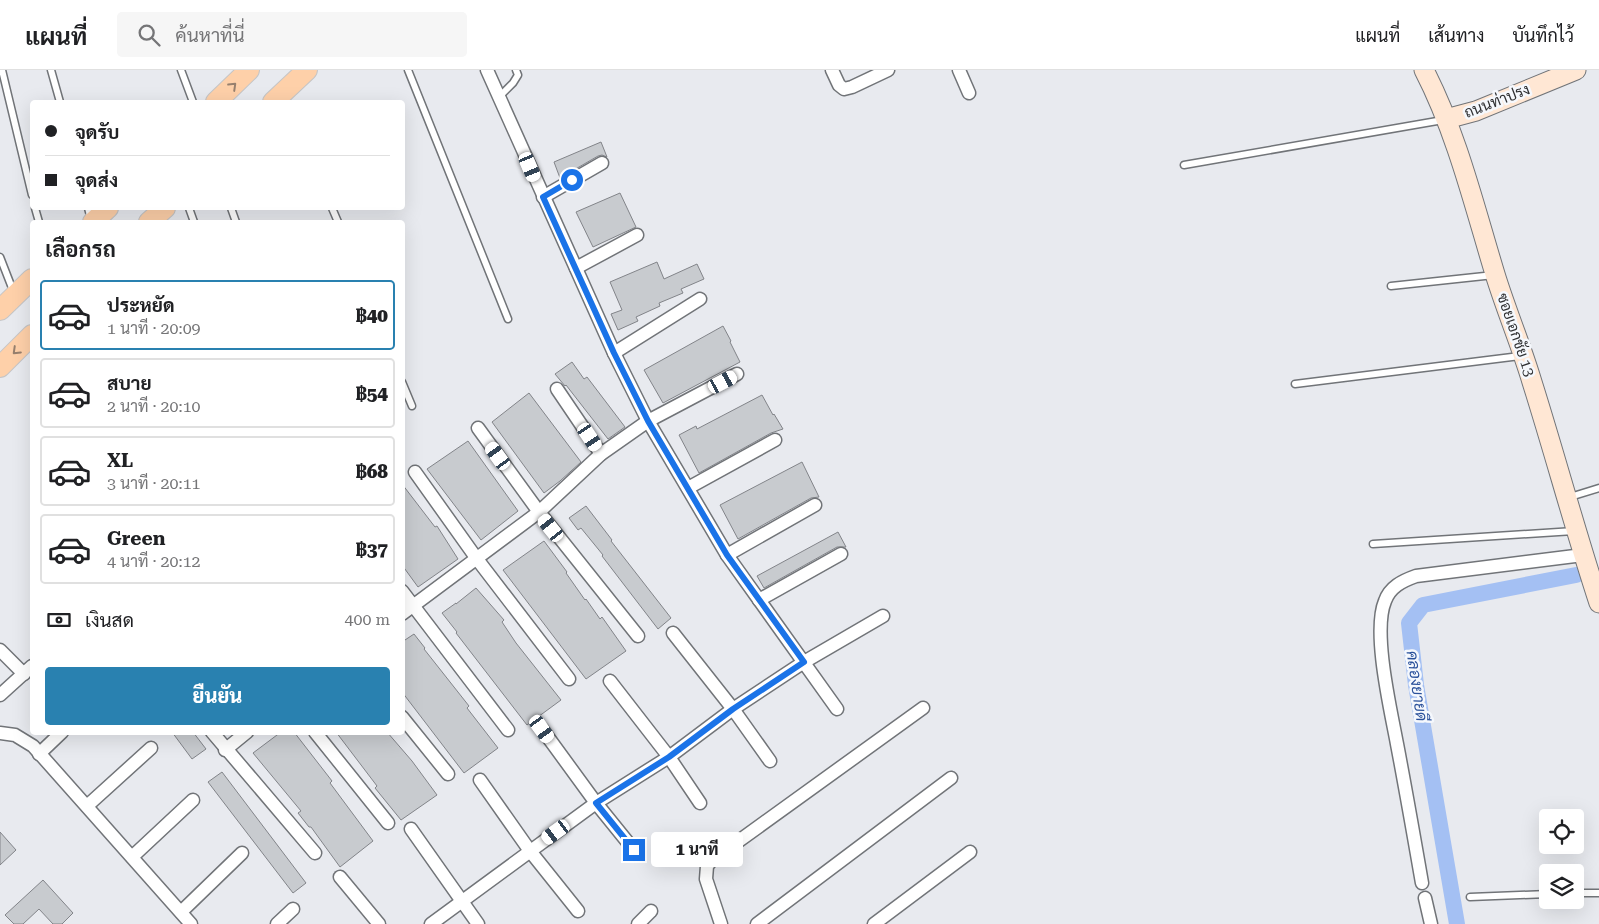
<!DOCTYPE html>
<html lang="th">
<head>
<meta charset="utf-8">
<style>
	body { margin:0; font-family:"Roboto Serif",Sarabun,serif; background:#f6f6f6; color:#202124; height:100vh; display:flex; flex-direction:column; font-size:19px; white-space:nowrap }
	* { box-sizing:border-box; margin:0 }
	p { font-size:16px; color:#757577 }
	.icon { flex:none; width:28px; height:28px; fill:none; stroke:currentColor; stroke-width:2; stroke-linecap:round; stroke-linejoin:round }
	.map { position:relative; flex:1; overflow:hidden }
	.sheet { position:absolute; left:30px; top:150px; width:375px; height:515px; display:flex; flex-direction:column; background:#fff; border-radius:5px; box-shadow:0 5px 20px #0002 }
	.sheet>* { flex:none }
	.guide { position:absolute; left:30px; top:30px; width:375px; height:110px; border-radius:5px; box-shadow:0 5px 20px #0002; display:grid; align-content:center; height:110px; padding:0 15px; background:#fff }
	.buttons { position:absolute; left:1539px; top:739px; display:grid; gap:10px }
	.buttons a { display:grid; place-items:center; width:45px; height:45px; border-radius:5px; background:#fff; box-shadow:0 5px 20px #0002; font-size:25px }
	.end { position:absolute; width:22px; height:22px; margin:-11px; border:6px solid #1a73e8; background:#fff; box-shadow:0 0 0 2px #fff }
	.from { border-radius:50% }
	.bubble { position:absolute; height:35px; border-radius:5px; background:#fff; box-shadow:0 5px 20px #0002; font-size:16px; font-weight:800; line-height:35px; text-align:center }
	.car { position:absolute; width:15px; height:30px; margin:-15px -8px; border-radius:6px; box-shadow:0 0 4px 1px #0007; background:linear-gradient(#fff 24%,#345 0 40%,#fff 0 76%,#345 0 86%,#fff 0) }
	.guide b { display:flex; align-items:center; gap:18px; height:48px; font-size:19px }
	.guide b+b { border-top:1px solid #e0e0e0 }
	.guide i { width:12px; height:12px; background:#202124 }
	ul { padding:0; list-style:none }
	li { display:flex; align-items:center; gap:15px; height:70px; margin:0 10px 8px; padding:0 5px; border:2px solid #e0e0e0; border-radius:5px }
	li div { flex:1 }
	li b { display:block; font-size:19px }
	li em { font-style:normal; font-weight:800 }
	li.selected { border-color:#2981b0 }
	li>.icon { width:45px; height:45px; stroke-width:1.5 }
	h2 { padding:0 15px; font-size:22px; line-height:60px }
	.pay { display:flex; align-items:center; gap:12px; height:55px; padding:0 15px; font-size:19px }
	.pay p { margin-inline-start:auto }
	.action { display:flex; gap:10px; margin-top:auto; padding:10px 15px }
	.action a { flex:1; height:58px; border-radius:5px; background:#2981b0; color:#fff; font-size:20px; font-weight:800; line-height:58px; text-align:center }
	header { display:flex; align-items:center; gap:30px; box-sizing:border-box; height:70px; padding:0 25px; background:#fff; border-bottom:1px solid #e0e0e0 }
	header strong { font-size:24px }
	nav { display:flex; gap:28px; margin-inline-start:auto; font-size:18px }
	.search { width:350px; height:45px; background:#f6f6f6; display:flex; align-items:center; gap:12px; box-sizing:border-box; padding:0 18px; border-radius:5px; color:#757577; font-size:19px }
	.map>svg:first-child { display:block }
</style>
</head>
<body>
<header>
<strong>แผนที่</strong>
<div class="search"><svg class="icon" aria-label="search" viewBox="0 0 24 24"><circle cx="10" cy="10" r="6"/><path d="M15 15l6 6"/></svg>ค้นหาที่นี่</div>
<nav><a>แผนที่</a><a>เส้นทาง</a><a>บันทึกไว้</a></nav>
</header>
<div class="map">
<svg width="1599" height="854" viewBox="0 0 1599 854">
	<rect width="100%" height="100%" fill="#e8eaef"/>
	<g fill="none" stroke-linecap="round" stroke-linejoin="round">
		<!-- canal -->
		<polyline stroke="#a4c0f3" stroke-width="16" points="1457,854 1416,615 1409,553 1423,535 1576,505"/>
	</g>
	<!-- building -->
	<g fill="#c8cbcf" stroke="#828489">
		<polygon points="601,72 607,87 602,85 598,86 560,108 554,92"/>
		<polygon points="620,123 636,157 593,177 576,142"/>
		<polygon points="657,192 664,209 697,194 704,209 681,219 683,223 659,233 660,236 636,247 638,251 618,260 611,244 622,240 610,212"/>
		<polygon points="723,256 731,271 730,272 740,292 663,333 644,300"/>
		<polygon points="572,292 584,309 587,307 625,357 608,369 566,315 565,316 555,304"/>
		<polygon points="529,323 581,392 560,411 544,423 492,352"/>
		<polygon points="762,325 773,345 774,344 783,359 771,363 699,403 679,365 696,356 697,359"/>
		<polygon points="468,371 518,441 481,470 427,399"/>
		<polygon points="802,392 819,427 811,428 738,469 720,435"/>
		<polygon points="402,414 435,457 437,456 458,489 418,517 402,495"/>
		<polygon points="586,436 612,470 611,471 671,548 658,559 602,486 603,485 581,458 578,460 569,448"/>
		<polygon points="838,462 846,477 837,477 764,518 757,506"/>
		<polygon points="544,471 567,502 566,503 585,530 586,529 600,549 602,547 626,581 586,609 503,500"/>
		<polygon points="476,518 504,550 502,552 516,573 561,630 527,655 456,563 457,562 442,543 456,533 456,534"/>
		<polygon points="414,564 425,578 424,579 469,636 467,638 498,678 464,703 402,622 402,572"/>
		<polygon points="172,662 193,662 206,679 192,689"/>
		<polygon points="281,662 294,662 332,711 330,713 373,771 340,797 311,757 309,757 298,743 301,741 253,683"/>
		<polygon points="336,662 387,662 412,691 437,725 401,750 375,718 377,716"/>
		<polygon points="222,702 306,813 293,823 208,712"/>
		<polygon points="0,762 16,780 0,795"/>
		<polygon points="43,810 73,843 62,854 53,854 39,839 23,854 14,854 5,845"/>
	</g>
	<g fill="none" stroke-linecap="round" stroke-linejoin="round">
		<defs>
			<g id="lane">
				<polyline points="2,0 32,125"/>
				<polyline points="51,0 60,32"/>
				<polyline points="181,0 193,32"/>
				<polyline points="408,0 508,249"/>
				<polyline points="500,26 513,13 518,5 516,0"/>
				<polyline points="1184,95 1443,50"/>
				<polyline points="35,138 39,152"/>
				<polyline points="88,138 91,149"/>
				<polyline points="189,138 194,152"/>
				<polyline points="231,138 236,152"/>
				<polyline points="332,138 338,152"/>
				<polyline points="0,187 14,223"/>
				<polyline points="1391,216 1494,205"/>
				<polyline points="402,312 412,336"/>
				<polyline points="1295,314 1520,286"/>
				<polyline points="1570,427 1599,418"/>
				<polyline points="1373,474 1574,461"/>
				<polyline points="1575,823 1599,823"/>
				<polyline points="1470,827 1548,824"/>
			</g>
			<g id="street">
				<polyline points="487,0 614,283 648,351 727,485 837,639"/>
				<polyline points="832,0 839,15 844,19 852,17 888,0"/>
				<polyline points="959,0 969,23"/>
				<polyline points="543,127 602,93"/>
				<polyline points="576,198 637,165"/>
				<polyline points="614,283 700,229"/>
				<polyline points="557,319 601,384"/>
				<polyline points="478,358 539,442 638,566"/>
				<polyline points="415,402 477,489 569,609"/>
				<polyline points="688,418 775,370"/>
				<polyline points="727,485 815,435"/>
				<polyline points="402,521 508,660"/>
				<polyline points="759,530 841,484"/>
				<polyline points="402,544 539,442 601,384 648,351 737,304"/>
				<polyline points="673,563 733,639 770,691"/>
				<polyline points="0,580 24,604"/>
				<polyline points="610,611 669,687 700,733"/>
				<polyline points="0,625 32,596"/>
				<polyline points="402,647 448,704"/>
				<polyline points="542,659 596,733 634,780"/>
				<polyline points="212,662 315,783"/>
				<polyline points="315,662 388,753"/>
				<polyline points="0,663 15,665 33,676 191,854"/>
				<polyline points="225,680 247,662"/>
				<polyline points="39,684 62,662"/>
				<polyline points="480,710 530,781 578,841"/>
				<polyline points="87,736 151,678"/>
				<polyline points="411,759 478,854"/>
				<polyline points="132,787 193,730"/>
				<polyline points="340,807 379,854"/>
				<path d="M1422 813C1414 767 1406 721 1397 674 1391 641 1372 562 1385 531 1390 517 1402 511 1416 506L1583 485"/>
				<polyline points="1425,828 1431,854"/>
				<polyline points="181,842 242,783"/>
				<polyline points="277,854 293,839"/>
				<polyline points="431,854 596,733 669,687 733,639 804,592 883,546"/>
				<polyline points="638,854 651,841"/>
				<polyline points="721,854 706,809 707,796 711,791 923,638"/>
				<polyline points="757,854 951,708"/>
				<polyline points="874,854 970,782"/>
			</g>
			<g id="secondary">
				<path d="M1424 0C1457 64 1474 135 1495 204 1506 240 1521 275 1532 312 1555 385 1575 460 1599 533"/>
				<polyline points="1446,49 1476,41 1576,0"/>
			</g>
			<g id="primary">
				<polyline points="216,32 249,0"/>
				<polyline points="273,32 307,0"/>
				<polyline points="93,152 108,138"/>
				<polyline points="149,152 165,138"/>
				<polyline points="0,240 32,209"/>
				<polyline points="0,297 32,265"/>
			</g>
		</defs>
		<!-- lane casing -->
		<use href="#lane" stroke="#717478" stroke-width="9"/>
		<!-- street casing -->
		<use href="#street" stroke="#717478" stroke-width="15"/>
		<!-- secondary casing -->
		<use href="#secondary" stroke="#717478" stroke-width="21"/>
		<!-- primary casing -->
		<use href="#primary" stroke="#c5c5c6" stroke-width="22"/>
		<!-- lane -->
		<use href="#lane" stroke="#fff" stroke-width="6"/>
		<!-- street -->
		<use href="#street" stroke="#fff" stroke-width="12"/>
		<!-- secondary -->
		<use href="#secondary" stroke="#ffe7d4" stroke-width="19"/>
		<!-- primary -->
		<use href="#primary" stroke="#fed0a9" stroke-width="20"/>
	</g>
	<!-- one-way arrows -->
	<defs><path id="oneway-chevron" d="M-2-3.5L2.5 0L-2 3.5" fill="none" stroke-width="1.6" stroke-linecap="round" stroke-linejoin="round" transform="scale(1.25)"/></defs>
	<g stroke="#97806e">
		<use href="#oneway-chevron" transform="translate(233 16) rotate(-44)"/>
		<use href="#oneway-chevron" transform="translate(16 281) rotate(136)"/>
	</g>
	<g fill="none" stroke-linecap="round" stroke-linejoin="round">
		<!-- route -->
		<polyline stroke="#1a73e8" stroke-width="6" points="572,110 543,127 614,283 648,351 727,485 804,592 733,639 669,687 596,733 634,780"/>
	</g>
	<g text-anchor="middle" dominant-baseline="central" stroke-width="5" stroke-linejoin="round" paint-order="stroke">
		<!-- street labels -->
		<g font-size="15" fill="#303133" stroke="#f5f8fd">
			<text transform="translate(1497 31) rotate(-21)">ถนนท่าปรง</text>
			<text transform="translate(1516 265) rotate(71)">ซอยเอกชัย 13</text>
		</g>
		<!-- water labels -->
		<g font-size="16" font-style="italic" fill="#2a519b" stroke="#f5f8fd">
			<text transform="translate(1417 616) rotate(82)">คลองยายดี</text>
		</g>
	</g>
</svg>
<div class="buttons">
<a><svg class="icon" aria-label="locate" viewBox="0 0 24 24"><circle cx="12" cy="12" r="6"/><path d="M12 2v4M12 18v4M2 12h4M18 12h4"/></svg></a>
<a><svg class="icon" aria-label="layers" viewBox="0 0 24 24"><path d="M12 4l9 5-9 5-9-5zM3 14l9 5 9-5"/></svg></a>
</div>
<i class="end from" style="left:572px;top:110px"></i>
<i class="end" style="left:634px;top:780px"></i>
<div class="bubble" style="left:651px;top:762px;width:92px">1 นาที</div>
<i class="car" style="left:530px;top:97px;rotate:157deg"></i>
<i class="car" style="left:723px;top:312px;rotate:62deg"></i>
<i class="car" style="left:590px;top:367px;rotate:146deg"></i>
<i class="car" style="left:498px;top:386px;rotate:324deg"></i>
<i class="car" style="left:551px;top:458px;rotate:321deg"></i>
<i class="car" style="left:542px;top:659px;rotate:144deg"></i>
<i class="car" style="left:556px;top:762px;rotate:234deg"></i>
<div class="guide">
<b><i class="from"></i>จุดรับ</b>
<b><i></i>จุดส่ง</b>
</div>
<section class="sheet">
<h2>เลือกรถ</h2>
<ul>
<li class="selected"><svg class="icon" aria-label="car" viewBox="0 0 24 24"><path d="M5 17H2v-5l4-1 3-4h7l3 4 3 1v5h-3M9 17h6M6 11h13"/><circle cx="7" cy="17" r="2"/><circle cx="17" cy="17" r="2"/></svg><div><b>ประหยัด</b><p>1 นาที · 20:09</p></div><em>฿40</em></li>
<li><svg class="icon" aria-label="car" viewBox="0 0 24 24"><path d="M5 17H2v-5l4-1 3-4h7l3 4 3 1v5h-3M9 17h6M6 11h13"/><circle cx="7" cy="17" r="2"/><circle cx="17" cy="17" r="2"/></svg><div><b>สบาย</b><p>2 นาที · 20:10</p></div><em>฿54</em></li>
<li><svg class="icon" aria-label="car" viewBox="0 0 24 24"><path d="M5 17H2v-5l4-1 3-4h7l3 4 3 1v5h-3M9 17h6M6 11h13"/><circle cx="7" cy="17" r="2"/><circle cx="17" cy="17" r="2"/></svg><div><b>XL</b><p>3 นาที · 20:11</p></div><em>฿68</em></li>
<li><svg class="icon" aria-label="car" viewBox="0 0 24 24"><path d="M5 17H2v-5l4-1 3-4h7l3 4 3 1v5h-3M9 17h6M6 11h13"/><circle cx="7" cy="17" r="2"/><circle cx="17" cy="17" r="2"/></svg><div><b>Green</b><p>4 นาที · 20:12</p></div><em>฿37</em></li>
</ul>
<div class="pay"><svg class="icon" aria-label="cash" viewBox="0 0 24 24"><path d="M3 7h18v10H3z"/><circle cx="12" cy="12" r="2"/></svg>เงินสด<p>400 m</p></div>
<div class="action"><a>ยืนยัน</a></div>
</section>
</div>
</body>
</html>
